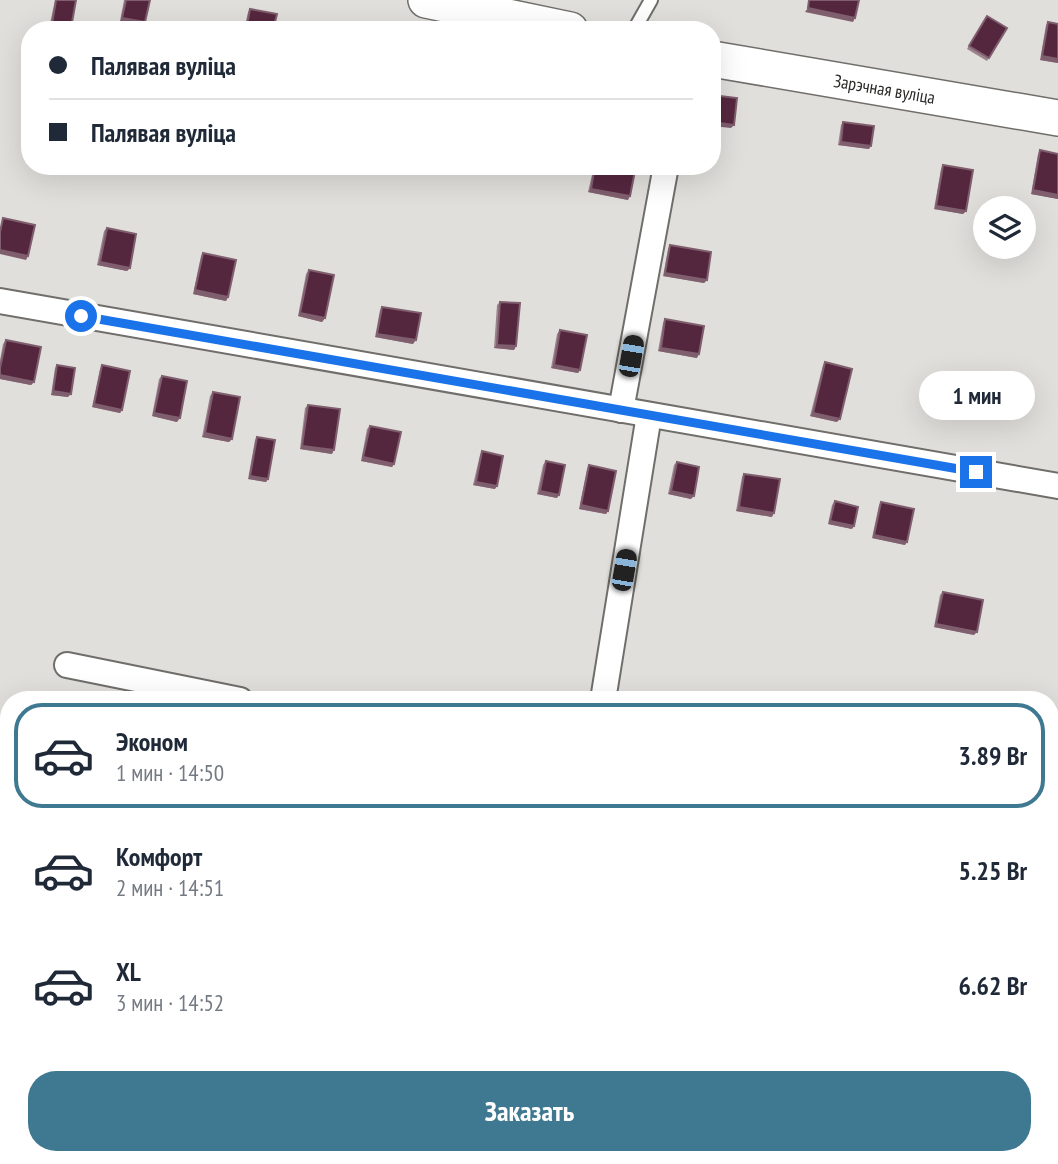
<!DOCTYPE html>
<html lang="ru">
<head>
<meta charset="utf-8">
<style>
	body { margin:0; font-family:"PT Sans Narrow",sans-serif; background:#f6f6f7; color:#1f2937; height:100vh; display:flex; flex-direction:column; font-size:26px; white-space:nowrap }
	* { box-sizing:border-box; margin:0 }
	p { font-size:23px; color:#747a83 }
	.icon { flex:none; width:38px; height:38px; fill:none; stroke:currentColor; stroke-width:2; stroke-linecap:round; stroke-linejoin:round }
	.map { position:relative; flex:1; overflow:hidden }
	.side { position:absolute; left:0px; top:691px; width:1059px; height:474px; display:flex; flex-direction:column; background:#fff; border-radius:28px 28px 0 0; box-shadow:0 7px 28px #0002 }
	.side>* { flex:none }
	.banner { position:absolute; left:21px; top:21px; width:700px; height:154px; border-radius:28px; box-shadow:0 7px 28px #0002; display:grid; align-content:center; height:154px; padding:0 28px; background:#fff }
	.buttons { position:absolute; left:973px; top:196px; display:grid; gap:14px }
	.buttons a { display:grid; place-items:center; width:63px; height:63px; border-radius:50%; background:#fff; box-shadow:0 7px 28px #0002; font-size:35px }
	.end { position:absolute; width:32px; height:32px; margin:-16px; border:9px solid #1a73e8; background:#fff; box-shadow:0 0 0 4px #fff }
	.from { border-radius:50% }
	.bubble { position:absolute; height:49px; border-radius:24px; background:#fff; box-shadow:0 7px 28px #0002; font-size:23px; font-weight:800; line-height:49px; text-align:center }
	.car { position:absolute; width:21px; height:42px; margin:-21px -10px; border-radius:9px; box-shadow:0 0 5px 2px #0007; background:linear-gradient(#222 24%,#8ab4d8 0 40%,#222 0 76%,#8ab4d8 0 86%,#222 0) }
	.banner b { display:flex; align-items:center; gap:24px; height:66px; font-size:26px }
	.banner b+b { border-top:2px solid #e0e1e3 }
	.banner i { width:18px; height:18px; background:#1f2937 }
	ul { padding:12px 0 0; list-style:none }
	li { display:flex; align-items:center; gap:21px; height:105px; margin:0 14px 10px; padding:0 14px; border:4px solid transparent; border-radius:28px }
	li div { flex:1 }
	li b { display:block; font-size:26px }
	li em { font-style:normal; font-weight:800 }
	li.selected { border-color:#3e7991 }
	li>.icon { width:63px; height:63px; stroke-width:1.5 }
	.action { display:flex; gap:14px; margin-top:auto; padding:14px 28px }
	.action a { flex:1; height:80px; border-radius:28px; background:#3e7991; color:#fff; font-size:28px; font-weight:800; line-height:80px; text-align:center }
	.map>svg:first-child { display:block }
</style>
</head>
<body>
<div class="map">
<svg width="1058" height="1164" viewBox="0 0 1058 1164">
	<rect width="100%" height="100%" fill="#e1dfdb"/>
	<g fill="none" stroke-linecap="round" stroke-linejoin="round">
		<defs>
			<g id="service">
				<polyline points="634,30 651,0"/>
				<polyline points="852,1157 867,1164"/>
			</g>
			<g id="minor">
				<polyline points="0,301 1058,486"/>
				<polyline points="621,410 666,166"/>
				<polyline points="67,665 240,700"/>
				<polyline points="603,700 649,415"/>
				<polyline points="0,823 9,829"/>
				<polyline points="1050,866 1058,868"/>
				<polyline points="559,1157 570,1164"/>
			</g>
			<g id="secondary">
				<polyline points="426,0 570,30"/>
				<path id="s1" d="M712 59 1058 118"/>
			</g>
		</defs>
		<!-- service casing -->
		<use href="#service" stroke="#706e6a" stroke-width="16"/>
		<!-- minor casing -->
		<use href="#minor" stroke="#706e6a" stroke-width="28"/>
		<!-- secondary casing -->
		<use href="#secondary" stroke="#706e6a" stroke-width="38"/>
		<!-- service -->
		<use href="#service" stroke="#fff" stroke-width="12"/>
		<!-- minor -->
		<use href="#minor" stroke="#fff" stroke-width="24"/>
		<!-- secondary -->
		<use href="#secondary" stroke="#fff" stroke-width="35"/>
	</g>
	<!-- wall -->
	<g fill="#9b838d">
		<polygon points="55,0 76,0 49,28"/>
		<polygon points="124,0 150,0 143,26 120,21"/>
		<polygon points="250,9 273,30 244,30 248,12"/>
		<polygon points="987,16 1007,28 987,61 967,49"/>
		<polygon points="1048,22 1058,24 1058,63 1040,60 1046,25"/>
		<polygon points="843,122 869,149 838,145 841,125"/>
		<polygon points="1040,150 1058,154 1058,199 1031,194 1038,154"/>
		<polygon points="943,165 966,211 963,214 934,209 941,169"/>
		<polygon points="594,166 606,166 628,200 588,192"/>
		<polygon points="107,228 130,268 127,271 97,265 104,231"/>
		<polygon points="670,245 707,280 704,283 663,276 668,249"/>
		<polygon points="203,253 228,297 226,301 193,294 201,256"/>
		<polygon points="309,270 325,318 322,322 298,316 306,274"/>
		<polygon points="500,302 516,346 514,350 494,348 497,305"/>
		<polygon points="382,307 413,344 375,337 380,310"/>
		<polygon points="665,319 697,358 658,351 663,323"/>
		<polygon points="560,330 580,370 578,373 551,368 557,334"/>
		<polygon points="6,340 34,382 31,385 0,379 0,360 3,344"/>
		<polygon points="825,362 837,422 810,416 823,365"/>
		<polygon points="57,365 68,397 51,395 55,368"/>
		<polygon points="102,365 122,410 120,413 92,407 100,369"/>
		<polygon points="162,376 177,422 152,416 159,379"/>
		<polygon points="213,392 232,439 229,442 202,437 210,396"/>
		<polygon points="308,405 332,454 300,449 305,408"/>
		<polygon points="370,426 394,464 392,467 361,461 367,429"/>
		<polygon points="257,437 268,479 266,482 248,479 255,440"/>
		<polygon points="482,451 495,489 473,485 480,455"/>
		<polygon points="546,461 557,498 537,494 543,465"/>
		<polygon points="677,462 691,499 668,494 674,465"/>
		<polygon points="589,465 608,511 606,514 579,509 587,469"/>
		<polygon points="744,474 772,517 736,511 742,477"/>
		<polygon points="835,501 852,529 828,524 832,505"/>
		<polygon points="881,502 905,545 872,538 879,505"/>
		<polygon points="943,592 974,635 934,627 940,595"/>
	</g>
	<!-- shaded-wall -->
	<g fill="#7f5e6e">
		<polygon points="808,8 855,18 853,22 805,12"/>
		<polygon points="122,18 145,22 143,26 120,21"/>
		<polygon points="52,24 71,28 70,30 59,30 49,28"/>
		<polygon points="1042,56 1058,59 1058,63 1040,60"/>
		<polygon points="712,122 734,125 731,128 712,126"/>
		<polygon points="841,142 871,146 869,149 838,145"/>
		<polygon points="591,189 630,196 628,200 588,192"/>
		<polygon points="1033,190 1058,195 1058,199 1031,194"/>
		<polygon points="936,206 966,211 963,214 934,209"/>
		<polygon points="0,250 28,256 26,260 0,254"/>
		<polygon points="100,262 130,268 127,271 97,265"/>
		<polygon points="665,273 707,280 704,283 663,276"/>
		<polygon points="195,290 228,297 226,301 193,294"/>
		<polygon points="300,313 325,318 322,322 298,316"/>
		<polygon points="377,334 416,340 413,344 375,337"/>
		<polygon points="497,345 516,346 514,350 494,348"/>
		<polygon points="661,348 699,354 697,358 658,351"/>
		<polygon points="554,365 580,370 578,373 551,368"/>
		<polygon points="0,375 34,382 31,385 0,379"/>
		<polygon points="53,391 71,394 68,397 51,395"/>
		<polygon points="94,404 122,410 120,413 92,407"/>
		<polygon points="154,413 180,418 177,422 152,416"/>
		<polygon points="813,413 840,419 837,422 810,416"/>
		<polygon points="205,433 232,439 229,442 202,437"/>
		<polygon points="302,446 334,450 332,454 300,449"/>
		<polygon points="363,457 394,464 392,467 361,461"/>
		<polygon points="250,476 268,479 266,482 248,479"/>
		<polygon points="476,482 497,486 495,489 473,485"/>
		<polygon points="540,491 559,495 557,498 537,494"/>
		<polygon points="671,491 694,496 691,499 668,494"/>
		<polygon points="581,505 608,511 606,514 579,509"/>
		<polygon points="739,507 774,513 772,517 736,511"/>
		<polygon points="830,521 854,526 852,529 828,524"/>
		<polygon points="874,535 907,542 905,545 872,538"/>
		<polygon points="936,624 977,632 974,635 934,627"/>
		<polygon points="1050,975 1058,976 1058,980 1050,978"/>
	</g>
	<!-- building -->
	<g fill="#55273f" stroke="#7f5e6e" stroke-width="2">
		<polygon points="56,0 76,0 71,28 52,24"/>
		<polygon points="126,0 150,0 145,22 122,18"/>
		<polygon points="809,0 859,0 855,18 808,8"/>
		<polygon points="250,9 277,14 273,30 246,30"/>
		<polygon points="987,16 1007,28 989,58 969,46"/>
		<polygon points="1048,22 1058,24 1058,59 1042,56"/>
		<polygon points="325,24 350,30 324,30"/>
		<polygon points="712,95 737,98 734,125 712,122"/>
		<polygon points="843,122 874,126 871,146 841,142"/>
		<polygon points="1040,150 1058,154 1058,195 1033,190"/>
		<polygon points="943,165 973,170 966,211 936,206"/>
		<polygon points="595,166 606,166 635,171 630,196 591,189"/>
		<polygon points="3,218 35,225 28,256 0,250 0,232"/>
		<polygon points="107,228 136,234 130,268 100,262"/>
		<polygon points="670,245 711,252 707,280 665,273"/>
		<polygon points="203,253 236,260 228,297 195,290"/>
		<polygon points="309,270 334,275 325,318 300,313"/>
		<polygon points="500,302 520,303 516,346 497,345"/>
		<polygon points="382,307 421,313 416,340 377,334"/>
		<polygon points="665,319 704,326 699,354 661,348"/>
		<polygon points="560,330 587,335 580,370 554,365"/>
		<polygon points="6,340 41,347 34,382 0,375 0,368"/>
		<polygon points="825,362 852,369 840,419 813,413"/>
		<polygon points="57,365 75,368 71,394 53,391"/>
		<polygon points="102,365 130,371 122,410 94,404"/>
		<polygon points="162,376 187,381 180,418 154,413"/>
		<polygon points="213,392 240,397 232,439 205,433"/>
		<polygon points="308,405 340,409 334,450 302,446"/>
		<polygon points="370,426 401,432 394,464 363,457"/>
		<polygon points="257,437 275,440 268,479 250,476"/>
		<polygon points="482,451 503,456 497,486 476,482"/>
		<polygon points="546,461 565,465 559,495 540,491"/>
		<polygon points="677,462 699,467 694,496 671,491"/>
		<polygon points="589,465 616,471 608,511 581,505"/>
		<polygon points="744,474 780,479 774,513 739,507"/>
		<polygon points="835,501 858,507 854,526 830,521"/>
		<polygon points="881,502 914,509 907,542 874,535"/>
		<polygon points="943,592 983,600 977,632 936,624"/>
		<polygon points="1050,933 1058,935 1058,976 1050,975"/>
		<polygon points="391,1157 432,1157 428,1164 386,1164"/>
	</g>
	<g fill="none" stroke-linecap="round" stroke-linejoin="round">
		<!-- route -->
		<polyline stroke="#1a73e8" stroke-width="9" points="81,316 976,472"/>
	</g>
	<g text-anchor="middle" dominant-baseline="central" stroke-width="7" stroke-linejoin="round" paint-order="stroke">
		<!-- street labels -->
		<g font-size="18" fill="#2b2a28" stroke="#e1dfdb">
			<text stroke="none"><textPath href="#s1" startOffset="175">Зарэчная вуліца</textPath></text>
		</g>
	</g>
</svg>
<div class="buttons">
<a><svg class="icon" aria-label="layers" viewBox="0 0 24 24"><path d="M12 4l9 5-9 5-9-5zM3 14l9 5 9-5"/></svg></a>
</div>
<i class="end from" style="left:81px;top:316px"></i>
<i class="end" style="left:976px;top:472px"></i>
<div class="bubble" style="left:919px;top:371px;width:116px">1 мин</div>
<i class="car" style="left:631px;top:356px;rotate:10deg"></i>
<i class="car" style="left:624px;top:570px;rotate:10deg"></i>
<div class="banner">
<b><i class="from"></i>Палявая вуліца</b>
<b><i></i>Палявая вуліца</b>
</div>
<section class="side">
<ul>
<li class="selected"><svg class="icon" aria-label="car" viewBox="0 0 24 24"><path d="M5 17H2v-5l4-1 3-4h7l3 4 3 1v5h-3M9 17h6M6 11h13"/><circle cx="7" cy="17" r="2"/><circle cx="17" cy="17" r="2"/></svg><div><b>Эконом</b><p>1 мин · 14:50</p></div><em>3.89 Br</em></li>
<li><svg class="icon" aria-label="car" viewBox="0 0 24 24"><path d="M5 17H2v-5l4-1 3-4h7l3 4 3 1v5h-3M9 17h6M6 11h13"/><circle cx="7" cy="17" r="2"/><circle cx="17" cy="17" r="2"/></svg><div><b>Комфорт</b><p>2 мин · 14:51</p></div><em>5.25 Br</em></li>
<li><svg class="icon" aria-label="car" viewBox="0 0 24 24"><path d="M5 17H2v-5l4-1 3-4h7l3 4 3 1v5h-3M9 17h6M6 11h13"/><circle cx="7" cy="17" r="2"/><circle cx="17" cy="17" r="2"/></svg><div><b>XL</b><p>3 мин · 14:52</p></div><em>6.62 Br</em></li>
</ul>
<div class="action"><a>Заказать</a></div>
</section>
</div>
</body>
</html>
